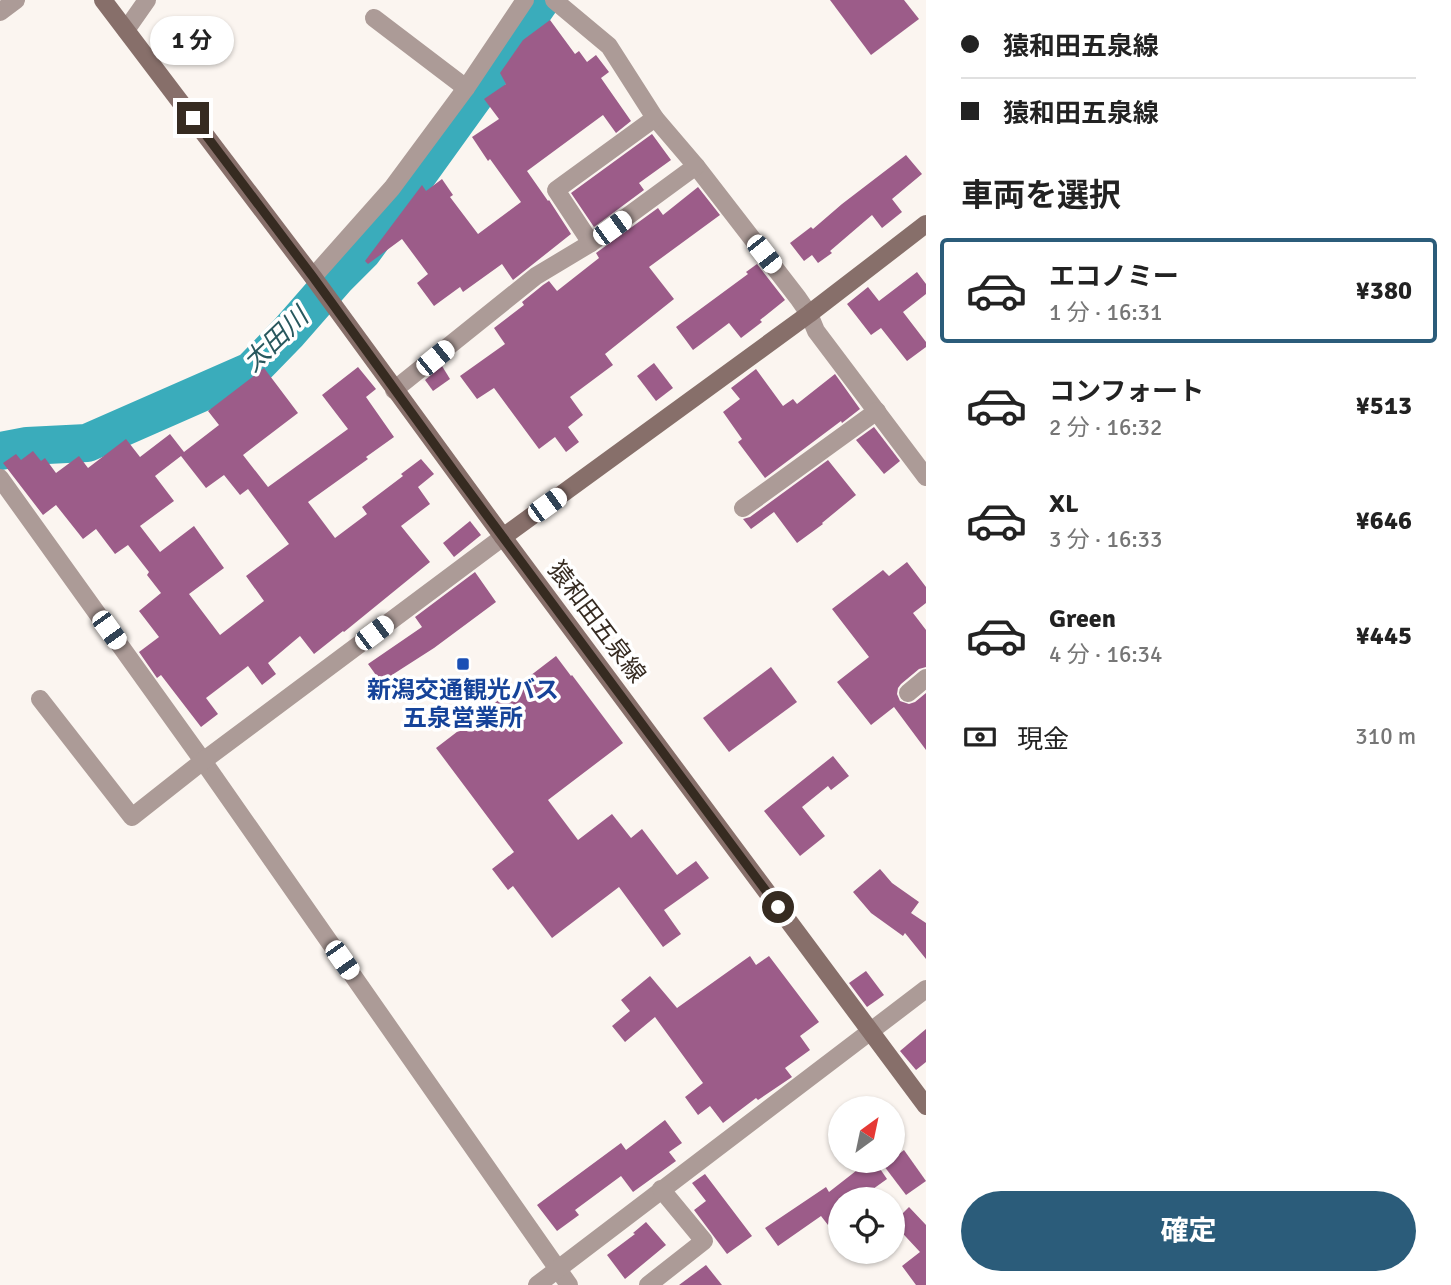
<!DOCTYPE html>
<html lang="ja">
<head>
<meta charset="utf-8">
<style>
	body { margin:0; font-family:Signika,"Noto Sans JP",sans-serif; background:#f2f2f2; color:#222; height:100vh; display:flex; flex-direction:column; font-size:26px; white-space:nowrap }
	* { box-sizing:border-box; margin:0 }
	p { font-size:23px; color:#767676 }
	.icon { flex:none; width:38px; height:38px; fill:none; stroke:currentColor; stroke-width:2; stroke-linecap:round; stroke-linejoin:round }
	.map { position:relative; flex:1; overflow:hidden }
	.side { display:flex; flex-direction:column; background:#fff; width:525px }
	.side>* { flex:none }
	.guide { display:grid; align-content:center; height:154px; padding:0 35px; background:#fff }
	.needle { width:46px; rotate:33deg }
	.controls { position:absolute; left:828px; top:1096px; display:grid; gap:14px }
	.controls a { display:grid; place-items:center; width:77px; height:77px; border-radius:50%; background:#fff; box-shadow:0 2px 5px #0004; font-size:35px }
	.end { position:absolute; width:32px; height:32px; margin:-16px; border:9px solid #362b21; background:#fff; box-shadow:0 0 0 4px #fff }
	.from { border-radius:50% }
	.bubble { position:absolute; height:49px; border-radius:24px; background:#fff; box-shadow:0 2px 5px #0004; font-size:23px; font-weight:700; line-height:49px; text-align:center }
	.car { position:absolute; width:21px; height:42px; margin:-21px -10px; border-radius:9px; box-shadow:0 0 5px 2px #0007; background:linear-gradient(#fff 24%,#345 0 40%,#fff 0 76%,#345 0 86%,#fff 0) }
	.guide b { display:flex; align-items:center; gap:24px; height:66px; font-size:26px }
	.guide b+b { border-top:2px solid #e0e0e0 }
	.guide i { width:18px; height:18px; background:#222 }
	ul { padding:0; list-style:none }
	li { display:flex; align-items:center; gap:21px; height:105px; margin:0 14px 10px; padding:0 21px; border:4px solid transparent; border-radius:7px }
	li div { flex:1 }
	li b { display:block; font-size:26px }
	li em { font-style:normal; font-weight:700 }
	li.selected { border-color:#2b5c7a }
	li>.icon { width:63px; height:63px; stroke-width:1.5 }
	h2 { padding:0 35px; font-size:32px; line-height:84px }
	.pay { display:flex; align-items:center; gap:18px; height:77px; padding:0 35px; font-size:26px }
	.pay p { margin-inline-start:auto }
	.cta { display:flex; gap:14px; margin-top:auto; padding:14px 35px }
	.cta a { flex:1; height:80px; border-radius:42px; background:#2b5c7a; color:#fff; font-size:28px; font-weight:700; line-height:80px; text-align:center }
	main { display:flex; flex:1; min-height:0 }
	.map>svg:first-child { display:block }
</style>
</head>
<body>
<main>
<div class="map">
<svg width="926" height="1285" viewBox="0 0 926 1285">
	<rect width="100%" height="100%" fill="#fbf5f0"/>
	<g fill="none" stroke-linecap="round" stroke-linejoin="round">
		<!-- river -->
		<polyline stroke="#3aacbb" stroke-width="38" points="0,451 27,446 87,443 251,371 288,333 337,277 363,251 476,94 541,0"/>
	</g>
	<!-- building -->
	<g fill="#9c5c89" fill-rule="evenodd">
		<polygon points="830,0 904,0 919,19 871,55"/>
		<polygon points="550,20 575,54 579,51 587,62 596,55 609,72 601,78 631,121 616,133 603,115 527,171 548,201 549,200 571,234 513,280 502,264 463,292 460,287 434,306 417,283 428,274 402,239 368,264 365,261 422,185 426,191 442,179 453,195 450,197 478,234 521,202 490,159 488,161 472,137 499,119 484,99 506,84 500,73 523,40"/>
		<polygon points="652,134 671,160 639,183 644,190 594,227 571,193"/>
		<polygon points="906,155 922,174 892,199 902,212 882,228 872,215 830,251 832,253 818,263 812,255 804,261 790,243 811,227 813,229 842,204"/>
		<polygon points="698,187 720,215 649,267 674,299 605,354 613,365 570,397 583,415 568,427 579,442 566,452 555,437 539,449 494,388 477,399 460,376 505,344 494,328 524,305 522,302 543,285 549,281 557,291 599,258 596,253 658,208 663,215"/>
		<polygon points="757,264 785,300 760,320 762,322 741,338 729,323 693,350 676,327 748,274 746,272"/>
		<polygon points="917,272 926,284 926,294 903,312 926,342 926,347 907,361 881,328 871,335 847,304 868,287 879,301"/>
		<polygon points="654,363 673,388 656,401 637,376"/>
		<polygon points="442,366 450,379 433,391 425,380"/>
		<path d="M358 367 376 389 366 397 394 437 366 457 368 459 308 502 335 538 367 514 362 507 403 476 401 474 421 459 434 474 418 487 430 504 401 526 430 562 344 632 343 631 314 654 300 636 268 663 276 674 262 685 248 666 206 698 218 714 201 727 161 675 157 678 139 652 159 637 139 611 161 593 147 575 149 572 128 545 115 554 96 529 83 539 56 505 43 515 3 463 16 454 21 460 33 451 41 461 45 458 56 473 79 456 88 468 126 439 140 457 170 434 184 452 219 425 208 411 264 368 298 413 243 455 268 487 348 429 322 395ZM181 456 206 488 224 475 240 495 248 489 289 544 246 576 264 601 220 635 189 594 224 568 194 526 160 552 140 526 174 501 155 476Z"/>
		<polygon points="756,369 783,406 793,399 797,404 835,374 860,409 842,423 841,421 765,478 738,442 742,439 723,412 740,399 731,388"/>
		<polygon points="874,427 900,461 884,474 856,440"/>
		<polygon points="828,460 856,495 822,523 823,524 797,543 774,512 751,529 743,519 750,517"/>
		<polygon points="470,521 481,535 454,557 443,543"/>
		<polygon points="907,562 926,587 926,603 913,613 926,630 926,667 919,669 901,684 898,688 897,694 900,701 909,704 915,702 926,693 926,750 894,707 871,725 837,682 869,657 832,609 883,570 889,576"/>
		<polygon points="475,572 496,602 434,648 381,682 368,664 422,627 415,617"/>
		<polygon points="556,656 571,676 572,675 623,743 548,800 578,840 612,814 631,838 642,829 677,875 696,861 709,878 664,910 681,934 663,947 619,887 552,938 513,886 508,890 492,869 514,852 436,748"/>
		<polygon points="771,667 797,702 729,752 703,718"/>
		<polygon points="833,756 849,776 831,790 828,786 802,807 825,836 800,856 764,811"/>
		<polygon points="880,869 892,883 919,902 911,913 926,923 926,959 905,933 903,936 871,913 853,892"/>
		<polygon points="750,956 756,965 769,956 819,1022 800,1036 810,1050 785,1068 792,1077 758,1100 756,1098 723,1123 710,1106 698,1115 685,1097 703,1083 655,1017 625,1042 612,1026 630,1011 621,1000 650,976 677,1008"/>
		<polygon points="866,971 884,995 867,1007 849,983"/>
		<polygon points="926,1029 926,1062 916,1070 900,1051"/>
		<polygon points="665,1120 682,1143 669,1152 676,1161 633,1192 621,1176 575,1210 579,1215 557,1231 537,1205 621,1143 626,1150"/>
		<polygon points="904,1150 926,1181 906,1195 884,1166"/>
		<polygon points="870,1160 874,1160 887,1179 859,1199 840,1199 840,1216 828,1225 821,1216 778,1246 765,1228 826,1187 829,1192"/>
		<polygon points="705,1174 752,1236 727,1254 694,1210 706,1201 692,1183"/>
		<polygon points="909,1207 926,1225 926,1285 916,1285 902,1266 920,1252 893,1223"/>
		<polygon points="646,1222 666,1245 625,1279 607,1255 635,1234 633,1233"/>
		<polygon points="706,1265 722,1285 679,1285"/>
	</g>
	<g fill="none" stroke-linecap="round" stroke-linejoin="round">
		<!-- street -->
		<g stroke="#ac9b97" stroke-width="18">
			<polyline points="554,0 609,46 655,118 696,166 798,298 809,314 816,331 926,477"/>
			<polyline points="0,12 16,0"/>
			<polyline points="374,18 466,88"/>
			<polyline points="126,30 147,0"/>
			<polyline points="591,243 556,190 655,118"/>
			<polyline points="313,277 392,188 466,88 525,0"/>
			<polyline points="394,390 536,276 591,243 696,166"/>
			<polyline points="0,478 203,761 569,1285"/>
			<polyline points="743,508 877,411"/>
			<polyline points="908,693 926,678"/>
			<polyline points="40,699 132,817 203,761 503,537"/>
			<polyline points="537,1285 926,989"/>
			<polyline points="648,1285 704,1241 661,1189"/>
		</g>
		<!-- secondary -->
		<g stroke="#876f6a" stroke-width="18">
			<polyline points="103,0 313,277 503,537 926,1106"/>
			<polyline points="503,537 809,314 926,224"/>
		</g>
	</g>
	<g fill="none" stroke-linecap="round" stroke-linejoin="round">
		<!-- route -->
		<polyline stroke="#362b21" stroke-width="9" points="193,118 313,277 456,474 778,907"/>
	</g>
	<!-- markers -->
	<rect fill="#1a4fb4" stroke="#fff" stroke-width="2.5" x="456" y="657" width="14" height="14" rx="3.5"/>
	<g text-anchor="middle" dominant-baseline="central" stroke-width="7" stroke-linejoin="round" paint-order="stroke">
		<!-- street labels -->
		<g font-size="24" fill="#362b21" stroke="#fff">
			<text transform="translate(597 622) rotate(53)">猿和田五泉線</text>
		</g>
		<!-- transit labels -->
		<g font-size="24" font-weight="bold" fill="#164399" stroke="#fff">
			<text x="463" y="690">新潟交通観光バス<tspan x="463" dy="28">五泉営業所</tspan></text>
		</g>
		<!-- water labels -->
		<g font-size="26" font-style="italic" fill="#28585e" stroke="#fff">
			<text transform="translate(276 340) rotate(-44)">太田川</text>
		</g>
	</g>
</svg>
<div class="controls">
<a><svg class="needle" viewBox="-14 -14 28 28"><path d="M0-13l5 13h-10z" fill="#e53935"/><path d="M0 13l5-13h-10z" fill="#767676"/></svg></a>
<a><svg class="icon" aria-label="locate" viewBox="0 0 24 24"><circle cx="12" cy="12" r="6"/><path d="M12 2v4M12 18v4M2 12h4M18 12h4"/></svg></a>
</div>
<i class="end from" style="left:778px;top:907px"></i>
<i class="end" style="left:193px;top:118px"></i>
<div class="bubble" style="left:150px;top:16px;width:84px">1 分</div>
<i class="car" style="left:612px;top:228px;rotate:54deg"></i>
<i class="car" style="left:764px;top:254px;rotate:142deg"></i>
<i class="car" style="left:435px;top:358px;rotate:51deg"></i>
<i class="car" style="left:547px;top:505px;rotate:54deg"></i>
<i class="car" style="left:109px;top:630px;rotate:144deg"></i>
<i class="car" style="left:374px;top:633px;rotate:53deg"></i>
<i class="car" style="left:342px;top:960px;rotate:145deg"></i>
</div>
<section class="side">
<div class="guide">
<b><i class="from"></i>猿和田五泉線</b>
<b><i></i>猿和田五泉線</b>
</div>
<h2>車両を選択</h2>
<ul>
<li class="selected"><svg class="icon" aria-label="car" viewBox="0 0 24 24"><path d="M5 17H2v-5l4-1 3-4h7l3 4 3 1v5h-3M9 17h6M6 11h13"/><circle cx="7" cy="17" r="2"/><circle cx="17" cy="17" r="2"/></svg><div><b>エコノミー</b><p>1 分 · 16:31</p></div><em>¥380</em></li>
<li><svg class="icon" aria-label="car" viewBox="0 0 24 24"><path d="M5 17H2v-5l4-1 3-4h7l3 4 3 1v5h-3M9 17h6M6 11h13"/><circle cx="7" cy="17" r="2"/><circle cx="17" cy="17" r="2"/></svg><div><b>コンフォート</b><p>2 分 · 16:32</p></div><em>¥513</em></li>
<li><svg class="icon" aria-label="car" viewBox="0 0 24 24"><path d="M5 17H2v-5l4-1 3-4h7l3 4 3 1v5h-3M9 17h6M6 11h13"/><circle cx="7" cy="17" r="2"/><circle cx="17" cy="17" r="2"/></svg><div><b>XL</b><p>3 分 · 16:33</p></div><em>¥646</em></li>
<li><svg class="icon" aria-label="car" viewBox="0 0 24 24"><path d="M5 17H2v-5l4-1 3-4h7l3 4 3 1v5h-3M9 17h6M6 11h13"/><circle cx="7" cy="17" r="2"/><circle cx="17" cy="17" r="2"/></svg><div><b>Green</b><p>4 分 · 16:34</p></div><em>¥445</em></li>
</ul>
<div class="pay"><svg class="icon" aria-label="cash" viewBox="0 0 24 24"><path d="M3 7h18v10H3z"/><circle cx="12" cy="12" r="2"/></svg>現金<p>310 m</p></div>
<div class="cta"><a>確定</a></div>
</section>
</main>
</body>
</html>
